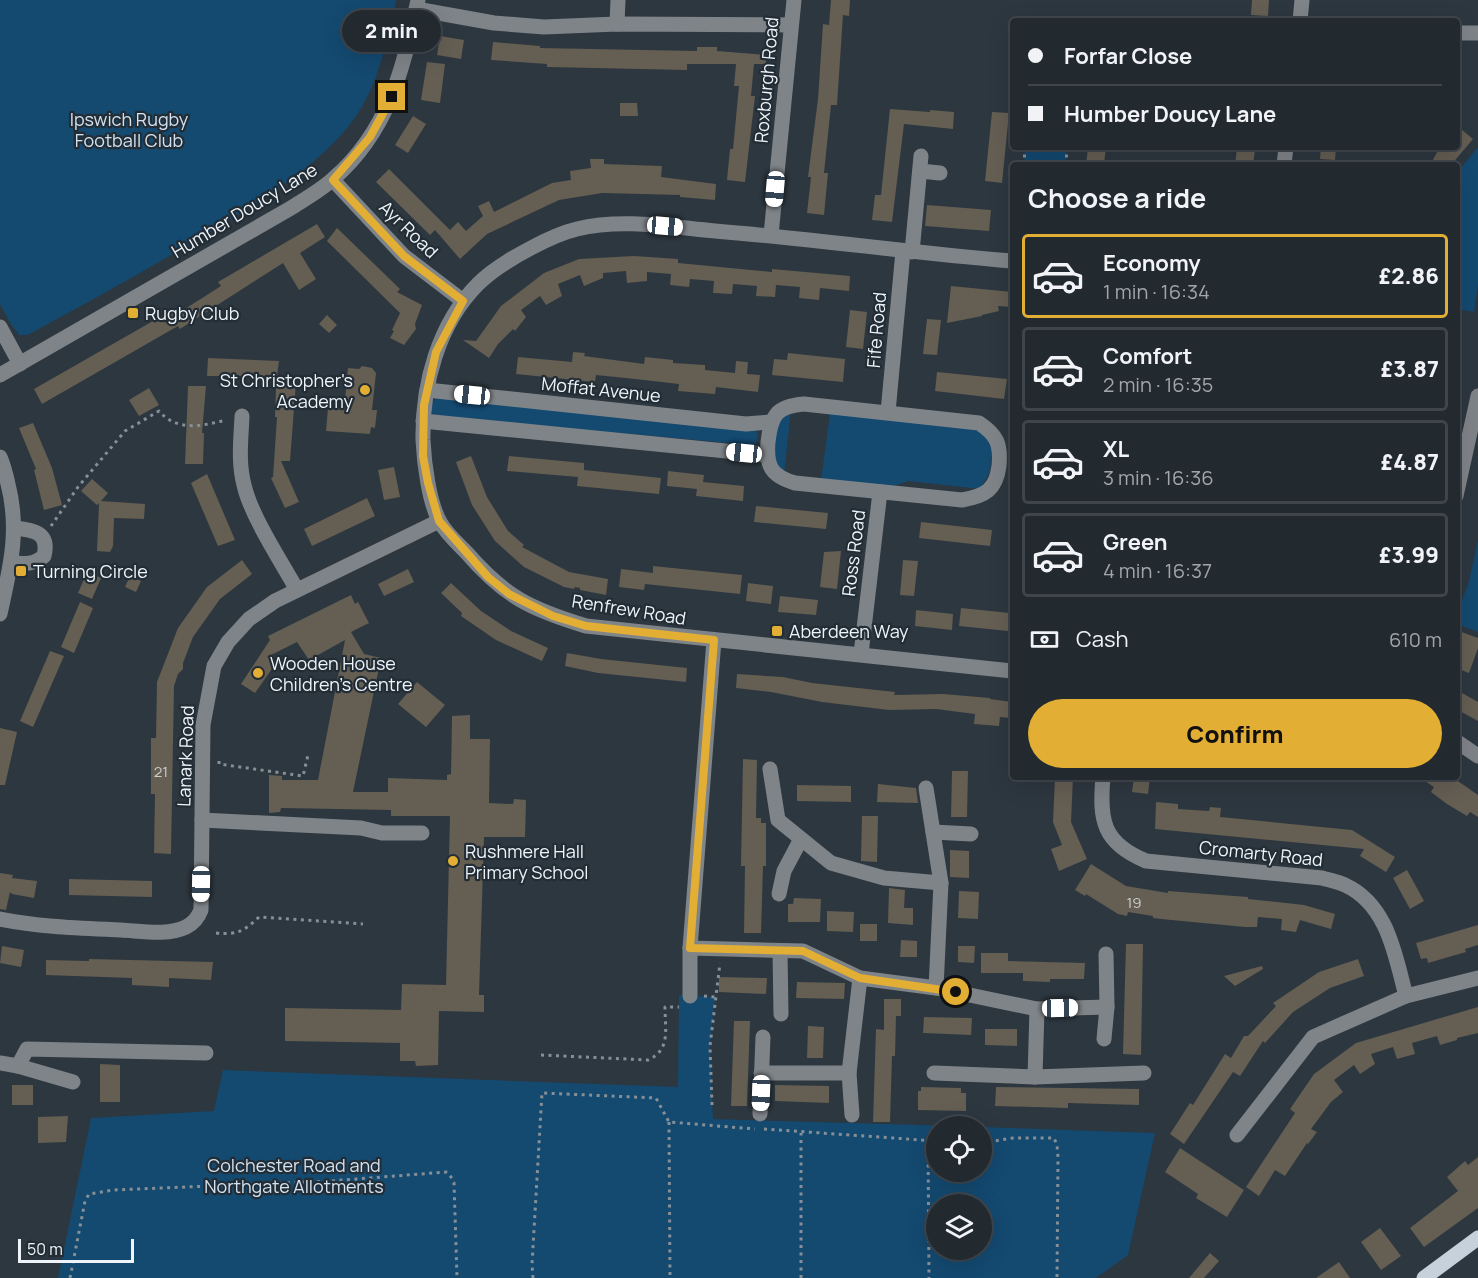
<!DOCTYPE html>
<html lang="en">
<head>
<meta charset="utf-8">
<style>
	body { margin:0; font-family:Manrope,sans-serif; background:#2e353b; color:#f1f3f6; height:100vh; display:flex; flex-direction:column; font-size:22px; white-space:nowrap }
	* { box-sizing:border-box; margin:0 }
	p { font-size:20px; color:#a2a6aa }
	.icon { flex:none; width:33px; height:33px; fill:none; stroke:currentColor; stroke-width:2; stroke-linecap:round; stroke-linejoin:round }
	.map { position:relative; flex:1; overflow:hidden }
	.details { position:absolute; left:1010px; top:162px; width:450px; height:618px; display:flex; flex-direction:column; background:#22292f; border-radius:6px; box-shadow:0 6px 24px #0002,0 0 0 2px #3f454b }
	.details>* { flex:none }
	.hud { position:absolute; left:1010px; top:18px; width:450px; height:132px; border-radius:6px; box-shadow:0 6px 24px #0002,0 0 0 2px #3f454b; display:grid; align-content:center; height:132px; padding:0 18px; background:#22292f }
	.fabs { position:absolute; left:926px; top:1116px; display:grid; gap:12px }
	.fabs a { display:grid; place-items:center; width:66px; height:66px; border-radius:50%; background:#22292f; box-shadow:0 6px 24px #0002,0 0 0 2px #3f454b; font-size:30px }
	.scale { position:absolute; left:18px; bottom:15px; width:116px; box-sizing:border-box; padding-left:6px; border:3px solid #eef4fa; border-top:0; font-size:16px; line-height:21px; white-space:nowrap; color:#eef4fa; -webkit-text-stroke:4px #232d35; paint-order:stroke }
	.end { position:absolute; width:27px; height:27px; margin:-14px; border:8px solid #e2ae34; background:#111; box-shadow:0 0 0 3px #111 }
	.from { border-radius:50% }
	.bubble { position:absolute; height:42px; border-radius:21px; background:#22292f; box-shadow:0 6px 24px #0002,0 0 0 2px #3f454b; font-size:20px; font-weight:800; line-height:42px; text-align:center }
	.car { position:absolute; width:18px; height:36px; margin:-18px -9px; border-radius:8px; box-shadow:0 0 4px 2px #0007; background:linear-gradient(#fff 24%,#345 0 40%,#fff 0 76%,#345 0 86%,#fff 0) }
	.hud b { display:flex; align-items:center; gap:21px; height:57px; font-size:22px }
	.hud b+b { border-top:2px solid #3f454b }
	.hud i { width:15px; height:15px; background:#f1f3f6 }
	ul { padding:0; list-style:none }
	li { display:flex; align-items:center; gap:18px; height:84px; margin:0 12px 9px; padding:0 6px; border:3px solid #3f454b; border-radius:6px }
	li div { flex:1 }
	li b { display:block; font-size:22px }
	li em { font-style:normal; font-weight:800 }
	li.active { border-color:#e2ae34 }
	li>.icon { width:54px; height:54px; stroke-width:1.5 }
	h2 { padding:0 18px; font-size:27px; line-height:72px }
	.pay { display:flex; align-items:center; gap:15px; height:66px; padding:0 18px; font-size:22px }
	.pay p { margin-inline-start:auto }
	.cta { display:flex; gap:12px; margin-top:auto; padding:12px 18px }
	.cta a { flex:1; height:69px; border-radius:36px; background:#e2ae34; color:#111; font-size:24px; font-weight:800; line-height:69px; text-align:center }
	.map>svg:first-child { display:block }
</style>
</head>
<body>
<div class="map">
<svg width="1478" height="1278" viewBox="0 0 1478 1278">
	<rect width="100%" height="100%" fill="#2d373f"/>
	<!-- green -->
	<g fill="#144970" fill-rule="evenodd">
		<path d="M0 0H396C387 43 377 92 348 127 313 169 265 198 218 227 156 265 92 300 28 335H19L9 321 0 304Z"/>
		<polygon points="1025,147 1067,147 1066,165 1024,165"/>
		<polygon points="1478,147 1478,285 1474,312 1457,309 1457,173"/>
		<polygon points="436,398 753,430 757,432 758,436 756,444 751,445 435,416 430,411 431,404"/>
		<polygon points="791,410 784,475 772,457 777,422"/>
		<polygon points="830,413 975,426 992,443 990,472 980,489 908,481 888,488 821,481"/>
		<polygon points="1478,540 1478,632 1457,624 1457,612 1468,585"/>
		<path d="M679 995 715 997 710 1046 713 1119 956 1126H936V1172H981V1127L1155 1133 1128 1255 1096 1278H58L91 1118 214 1111 223 1070 678 1087ZM936 1204H981V1250H936Z"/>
	</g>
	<!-- building -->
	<g fill="#645e53">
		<polygon points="831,0 850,0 849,16 843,15 837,105 831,105 824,173 828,173 824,215 807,213 811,177 808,177 818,99 823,24 829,25"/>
		<polygon points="1252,0 1269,0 1268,16 1251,15"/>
		<polygon points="440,36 464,40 461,59 437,55"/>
		<polygon points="493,42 540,46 540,48 697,51 697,47 717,47 717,51 766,55 766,64 754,64 751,96 755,96 745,182 727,180 730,149 733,149 739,86 734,86 736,64 687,64 687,70 547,67 547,64 491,60"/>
		<polygon points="427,62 445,64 440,103 421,100"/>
		<polygon points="620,103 637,103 638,116 620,116"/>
		<polygon points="890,109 930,112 930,110 954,112 953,129 904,124 892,222 872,220 875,195 881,195"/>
		<polygon points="992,112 1009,113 1002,183 985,181"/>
		<polygon points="413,116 426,124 408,153 395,145"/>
		<polygon points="1456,125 1473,139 1451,165 1430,165 1440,147 1456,147"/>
		<polygon points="1088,147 1106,147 1104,165 1086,165"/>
		<polygon points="1321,147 1336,147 1335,160 1320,159"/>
		<polygon points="1237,148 1255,150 1253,165 1235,165"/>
		<polygon points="590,159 604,159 604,164 662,166 661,177 716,184 715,200 680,197 680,195 602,193 559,200 487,234 460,259 435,230 430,235 376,182 389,169 450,230 458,222 466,231 483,216 478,206 489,201 494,212 552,183 571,180 570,171 591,168"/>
		<polygon points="927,205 991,210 989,231 925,226"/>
		<polygon points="317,224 325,237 300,253 316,279 299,290 283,263 180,329 178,326 42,404 34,389 174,309 177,314 221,286 218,282"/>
		<polygon points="337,228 400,289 397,292 422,305 415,324 416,329 404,345 390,338 394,331 392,330 400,313 327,241"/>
		<polygon points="634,256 678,259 678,263 720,267 772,272 772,269 850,276 849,291 820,288 819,300 799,298 800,287 776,285 775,297 756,296 757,286 733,284 732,294 713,293 714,281 690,279 689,287 670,285 671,274 647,272 647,281 627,283 626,271 603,273 603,278 584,286 580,275 558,284 562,296 546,305 540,296 521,310 526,317 515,331 513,329 498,344 489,358 463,340 476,341 501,306 544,273 579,259"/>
		<polygon points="951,286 1012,292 1012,307 998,306 999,311 982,315 982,316 947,323"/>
		<polygon points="850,310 867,312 863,349 846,347"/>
		<polygon points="327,315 337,325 329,333 319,324"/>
		<polygon points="927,319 941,320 937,355 923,354"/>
		<polygon points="573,352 585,353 584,356 644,364 645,357 673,360 673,363 705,365 705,370 735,373 736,361 748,362 747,374 760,375 758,392 716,387 715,394 678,391 679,384 635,379 596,375 595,382 516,374 518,357 572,362"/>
		<polygon points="788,353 845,359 843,382 772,375 774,359 787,360"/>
		<polygon points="208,358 279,361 277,376 207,376"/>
		<polygon points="362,366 372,368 376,373 372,410 377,410 375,428 371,427 370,434 326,431 328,408 336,409 337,399 345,400 348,368 359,369"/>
		<polygon points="937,372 1007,379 1004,399 935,391"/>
		<polygon points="296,382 290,461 281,461 299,502 285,508 271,478 273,477 277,417 275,417 276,388 281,383"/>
		<polygon points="188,386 206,386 202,433 204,433 203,464 185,464"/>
		<polygon points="149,388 159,405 139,416 129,400"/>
		<polygon points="33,423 52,468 62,505 44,510 34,470 36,469 19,428"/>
		<polygon points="471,456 487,497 508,531 524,545 522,547 569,572 608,579 606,595 580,590 580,588 575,587 574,589 564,587 524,567 495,541 472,505 456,462"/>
		<polygon points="509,456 584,463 584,470 661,478 659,494 577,486 578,477 507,471"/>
		<polygon points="394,467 400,497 384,500 378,470"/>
		<polygon points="668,471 704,475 703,482 744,486 743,501 696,496 697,489 667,486"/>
		<polygon points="207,474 235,540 218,546 191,483"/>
		<polygon points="92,479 108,493 101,501 145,504 144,519 114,518 113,546 110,552 97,551 99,503 97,505 81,491"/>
		<polygon points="367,498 375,516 312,546 304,529"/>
		<polygon points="756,506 828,513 826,529 754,522"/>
		<polygon points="921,522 992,530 990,546 919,538"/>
		<polygon points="841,551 837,589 820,587 824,552"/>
		<polygon points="242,560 252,574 220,599 193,637 183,663 183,669 178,674 174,686 171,854 154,853 155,794 151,794 151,738 156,738 157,682 178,628 207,587"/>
		<polygon points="903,560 918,561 914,596 900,595"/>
		<polygon points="653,566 742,575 740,594 645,584 644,590 619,587 621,569 653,573"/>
		<polygon points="408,569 414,582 384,596 378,584"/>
		<polygon points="87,572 101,578 92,599 78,593"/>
		<polygon points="130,576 141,581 136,592 125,587"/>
		<polygon points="451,583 481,611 511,631 548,648 542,661 496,640 461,616 462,613 441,593"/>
		<polygon points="748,583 773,586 771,604 746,601"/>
		<polygon points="351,595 355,604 358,602 369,623 351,632 364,654 381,658 353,792 388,792 388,778 447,780 447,775 451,774 452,716 470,715 470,739 490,739 489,803 513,804 514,799 526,800 525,837 484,837 479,995 484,995 484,1012 439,1011 438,1065 416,1066 415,1061 400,1061 400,1043 285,1041 285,1008 401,1010 402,984 446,985 450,816 391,816 391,810 281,808 280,812 269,813 269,775 282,776 282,780 318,780 345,640 309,660 297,642 267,657 276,663 255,693 241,684 270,640 268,636"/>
		<polygon points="780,596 818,600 816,615 778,612"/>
		<polygon points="80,602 93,608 74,653 61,647"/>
		<polygon points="961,608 1010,613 1008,631 959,626"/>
		<polygon points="916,610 953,614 952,630 915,626"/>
		<polygon points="1456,630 1478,638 1478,648 1469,673 1456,668"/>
		<polygon points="50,651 64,656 33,727 20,721"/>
		<polygon points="567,653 601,659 687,668 686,682 598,673 565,666"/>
		<polygon points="737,674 783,677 812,683 895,692 894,695 943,694 990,698 990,699 1012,702 1012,718 1000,717 999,726 974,724 975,714 936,709 889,710 822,702 771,692 736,688"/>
		<polygon points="417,682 445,705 426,727 398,704"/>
		<polygon points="1462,693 1478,702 1478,721 1456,709 1456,703"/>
		<polygon points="0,728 17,732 5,785 0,785"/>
		<polygon points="743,759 757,760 756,818 761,818 761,823 766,823 766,866 763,866 761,933 744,933 745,866 741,866"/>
		<polygon points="952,771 968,771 967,817 951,817"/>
		<polygon points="1055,777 1073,777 1071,822 1087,859 1059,871 1051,849 1062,845 1053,822"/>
		<polygon points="1134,777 1150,777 1148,794 1132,792"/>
		<polygon points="1419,777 1452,777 1478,795 1478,817 1470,812 1467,816 1447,804 1431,792 1434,787"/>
		<polygon points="878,784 916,788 918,803 877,802"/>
		<polygon points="797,785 851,786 851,802 797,801"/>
		<polygon points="1156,802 1178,804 1178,809 1209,811 1210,807 1221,808 1220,817 1352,830 1395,857 1386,872 1360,856 1364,849 1155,829"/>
		<polygon points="862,816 878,816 877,862 861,861"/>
		<polygon points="950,850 969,851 969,878 950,877"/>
		<polygon points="1091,864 1126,886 1168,893 1168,891 1248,897 1248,899 1304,905 1335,914 1331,929 1300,920 1296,932 1281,930 1282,919 1258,917 1257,927 1245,927 1161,919 1153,918 1153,916 1128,912 1127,916 1118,914 1086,894 1085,896 1075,890"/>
		<polygon points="1407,870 1424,901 1410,909 1393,878"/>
		<polygon points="0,873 13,875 12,878 37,881 34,898 12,894 10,892 6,910 0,909"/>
		<polygon points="69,879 152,881 152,897 69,895"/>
		<polygon points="889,888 905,890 904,908 913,908 913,925 888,923"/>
		<polygon points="959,891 979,892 978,919 958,918"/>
		<polygon points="794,898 821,899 820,922 788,922 788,904 793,904"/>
		<polygon points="827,911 854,912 853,932 827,931"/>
		<rect x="860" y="924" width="17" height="17"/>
		<polygon points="1478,925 1478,945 1465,949 1466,952 1428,963 1427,958 1421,959 1416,943"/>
		<polygon points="901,940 917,941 917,957 900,957"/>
		<polygon points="1126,944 1143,944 1141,1055 1123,1054"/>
		<polygon points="2,946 24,950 21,967 0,963"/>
		<polygon points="958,946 975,946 974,963 958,962"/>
		<polygon points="981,953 1008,953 1008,961 1085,963 1084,979 1050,979 1050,982 1023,981 1023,973 981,973"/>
		<polygon points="89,959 213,962 211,980 169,978 169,987 132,985 132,978 46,975 46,960 89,961"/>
		<polygon points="1358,959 1364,976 1330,988 1293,1012 1265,1043 1263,1041 1240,1076 1233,1072 1184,1144 1170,1134 1190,1103 1193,1105 1225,1054 1231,1058 1244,1036 1248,1036 1276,1006 1273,1003 1319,972"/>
		<polygon points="1262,966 1263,969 1235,986 1224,976"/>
		<polygon points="719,977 767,978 766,994 719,992"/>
		<polygon points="797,982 845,983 844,999 796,998"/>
		<polygon points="884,999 901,999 901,1016 896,1016 895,1056 892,1056 890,1122 873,1122 876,1029 884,1030"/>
		<polygon points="1478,1007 1478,1033 1457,1038 1457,1040 1440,1045 1437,1036 1412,1043 1415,1054 1397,1059 1393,1047 1371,1054 1375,1064 1360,1074 1354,1065 1334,1080 1343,1092 1331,1102 1311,1129 1317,1132 1308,1144 1307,1143 1285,1176 1275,1170 1259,1196 1246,1187 1295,1113 1290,1109 1314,1074 1356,1043"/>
		<polygon points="924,1017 972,1018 971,1035 923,1033"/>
		<polygon points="734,1021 750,1021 747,1106 731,1106"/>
		<polygon points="808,1026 824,1027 823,1058 807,1058"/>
		<polygon points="985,1029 1017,1029 1017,1046 985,1045"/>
		<polygon points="100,1064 120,1065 120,1102 100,1102"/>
		<rect x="12" y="1085" width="21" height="20"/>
		<polygon points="775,1085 829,1086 829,1103 775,1101"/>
		<polygon points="921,1087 961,1088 961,1093 966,1093 966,1111 918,1110 918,1091 921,1091"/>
		<polygon points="996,1087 1139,1089 1139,1105 1068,1103 1068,1108 995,1106"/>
		<polygon points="68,1116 66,1142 38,1143 38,1117"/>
		<polygon points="1180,1148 1244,1190 1227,1217 1196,1198 1198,1194 1165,1172"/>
		<polygon points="1478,1157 1478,1208 1424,1247 1410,1228 1458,1191 1447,1177 1465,1161 1468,1165"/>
		<polygon points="1380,1228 1401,1256 1381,1270 1361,1242"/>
		<polygon points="1210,1253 1219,1261 1204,1278 1189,1278"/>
		<polygon points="1339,1262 1350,1278 1316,1278"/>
	</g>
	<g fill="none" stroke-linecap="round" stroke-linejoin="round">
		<!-- path -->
		<g stroke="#879097" stroke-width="3" stroke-dasharray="3 4.5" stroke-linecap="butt">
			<polyline points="1024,165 1025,147"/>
			<polyline points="1066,165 1067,147"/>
			<path d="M51 526 78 487 125 431 159 411C177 432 202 426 226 420"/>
			<polyline points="219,761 219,764 303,776 308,755"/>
			<path d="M216 933C238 935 244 931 259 917L363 924"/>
			<polyline points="704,996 715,997"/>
			<path d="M541 1055 648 1060C671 1050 665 1029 665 1007H679"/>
			<polyline points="712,1105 710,1046 720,963"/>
			<polyline points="669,1122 670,1278"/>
			<polyline points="764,1129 936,1141"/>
			<polyline points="928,1142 929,1278"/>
			<polyline points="981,1143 1013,1138 1054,1138 1057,1145 1058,1157 1057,1278"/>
			<polyline points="70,1278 85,1201 89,1194 114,1190 331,1181 446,1172 450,1175 454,1183 457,1278"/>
			<polyline points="533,1278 532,1264 542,1093 656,1098 669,1122 755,1129"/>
			<polyline points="801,1278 801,1133"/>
		</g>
		<!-- minor -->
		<g stroke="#7f8488" stroke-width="15">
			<polyline points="416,9 494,23 544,27 617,24 791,25"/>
			<polyline points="1300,21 1302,0"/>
			<polyline points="617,24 618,0"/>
			<polyline points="1456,33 1478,33"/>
			<polyline points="1284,165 1286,147"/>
			<polyline points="920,171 940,173"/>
			<polyline points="333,180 404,256 463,301"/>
			<polyline points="771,235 794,0"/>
			<polyline points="912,252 921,156"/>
			<path d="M1012 261C913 253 815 239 715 231 670 227 622 218 577 229 560 233 546 240 531 248 512 258 493 269 478 284 438 324 422 385 423 440 424 462 429 503 440 522 446 533 457 543 466 552 505 597 530 609 586 626L1012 671"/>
			<polyline points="0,327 20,364"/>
			<path d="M0 375 291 208C305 199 321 190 333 179 388 132 404 68 418 0"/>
			<polyline points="427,390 746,424 770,422"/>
			<path d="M804 404 979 423C997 435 1001 444 999 466 996 490 985 496 962 500L795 483C771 476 766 466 768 442 771 416 776 406 804 404Z"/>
			<polyline points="888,412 903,251"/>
			<path d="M242 416C241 439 238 462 244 485 251 516 281 561 297 590"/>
			<polyline points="423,421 767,455"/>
			<path d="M0 457C4 466 6 475 8 484 20 531 10 568 0 614"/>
			<polyline points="1456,496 1478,396"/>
			<path d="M11 563C24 564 34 565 44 556 50 532 33 530 15 528"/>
			<polyline points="861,654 880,492"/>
			<polyline points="1456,741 1478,756"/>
			<polyline points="770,769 778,820 831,863 884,878 941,883"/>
			<path d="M1103 777C1099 821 1103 843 1146 861L1322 878C1329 880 1338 882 1345 885 1388 905 1395 955 1406 996"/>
			<polyline points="926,788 941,883 936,988"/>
			<polyline points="202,820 361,828 382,833 422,833"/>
			<polyline points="933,832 971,834"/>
			<polyline points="779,894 784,871 801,839"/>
			<path d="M0 919C40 927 80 928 121 930 141 931 168 936 186 927 194 923 198 918 201 910L203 725 214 666 228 642 249 619 275 601 439 521"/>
			<polyline points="690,948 803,951 860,978 936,988 1037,1009 1107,1007"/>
			<polyline points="780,951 781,1014"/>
			<polyline points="690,996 690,948 714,640"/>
			<polyline points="1104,1039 1107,1007 1106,954"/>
			<polyline points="0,1063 18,1066 73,1082"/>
			<polyline points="18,1066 27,1049 206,1053"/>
			<polyline points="761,1073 849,1073 860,978"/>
			<polyline points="849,1073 852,1115"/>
			<polyline points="934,1073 1035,1077 1144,1073"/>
			<polyline points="1035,1077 1037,1009"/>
			<polyline points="760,1114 763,1037"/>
			<polyline points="1237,1135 1313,1037 1406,996 1478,978"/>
		</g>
		<!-- major -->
		<polyline stroke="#c7d1db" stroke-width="15" points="1424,1278 1478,1238"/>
	</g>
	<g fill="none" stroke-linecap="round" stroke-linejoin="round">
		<!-- route -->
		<polyline stroke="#e2ae34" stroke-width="8" points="392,97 370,137 333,180 404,256 463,301 436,352 424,405 423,456 428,483 439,521 488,577 509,594 553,616 586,626 714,640 690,948 803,951 860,978 956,992"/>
	</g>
	<!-- markers -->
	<g fill="#e2ae34" stroke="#232d35" stroke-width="2">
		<rect x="127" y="307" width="12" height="12" rx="3"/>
		<circle cx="365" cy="390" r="6"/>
		<rect x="15" y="565" width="12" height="12" rx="3"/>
		<rect x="771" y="625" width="12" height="12" rx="3"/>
		<circle cx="258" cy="673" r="6"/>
		<circle cx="453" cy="861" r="6"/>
	</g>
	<g text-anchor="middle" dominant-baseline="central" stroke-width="4.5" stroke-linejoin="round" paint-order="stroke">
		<!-- number labels -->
		<g font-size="15" fill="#ccced0">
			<text x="161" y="771">21</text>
			<text x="1134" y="902">19</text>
		</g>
		<!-- street labels -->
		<g font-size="18" fill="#eef4fa" stroke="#232d35">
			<text transform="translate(766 80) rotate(-85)">Roxburgh Road</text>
			<text transform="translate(244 210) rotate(-31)">Humber Doucy Lane</text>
			<text transform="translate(409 229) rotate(44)">Ayr Road</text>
			<text transform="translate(876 330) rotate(-85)">Fife Road</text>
			<text transform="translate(601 389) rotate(6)">Moffat Avenue</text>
			<text transform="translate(853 553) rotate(-83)">Ross Road</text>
			<text transform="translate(629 609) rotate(9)">Renfrew Road</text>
			<text transform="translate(185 756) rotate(-88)">Lanark Road</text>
			<text transform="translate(1261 853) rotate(6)">Cromarty Road</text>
		</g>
		<!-- park labels -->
		<g font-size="18" fill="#d1e2f2" stroke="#232d35">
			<text x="129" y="119">Ipswich Rugby<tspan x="129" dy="21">Football Club</tspan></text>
			<text x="294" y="1165">Colchester Road and<tspan x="294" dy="21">Northgate Allotments</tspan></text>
		</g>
		<!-- poi labels -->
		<g font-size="18" fill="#eef4fa" stroke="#232d35" text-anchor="start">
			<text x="145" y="313">Rugby Club</text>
			<text x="353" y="380" text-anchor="end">St Christopher's<tspan x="353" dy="21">Academy</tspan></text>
			<text x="33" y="571">Turning Circle</text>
			<text x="789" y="631">Aberdeen Way</text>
			<text x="270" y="663">Wooden House<tspan x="270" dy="21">Children's Centre</tspan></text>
			<text x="465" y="851">Rushmere Hall<tspan x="465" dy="21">Primary School</tspan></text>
		</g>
	</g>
</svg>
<div class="fabs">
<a><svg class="icon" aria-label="locate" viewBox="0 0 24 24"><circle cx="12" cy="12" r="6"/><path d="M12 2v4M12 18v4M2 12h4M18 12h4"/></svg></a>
<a><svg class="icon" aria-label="layers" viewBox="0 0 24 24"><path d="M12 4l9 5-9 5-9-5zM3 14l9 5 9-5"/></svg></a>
</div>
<div class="scale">50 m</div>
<i class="end from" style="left:956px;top:992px"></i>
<i class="end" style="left:392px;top:97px"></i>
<div class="bubble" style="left:342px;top:10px;width:99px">2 min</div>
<i class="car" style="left:775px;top:189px;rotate:185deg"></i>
<i class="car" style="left:665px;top:226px;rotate:95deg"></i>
<i class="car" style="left:472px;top:395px;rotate:276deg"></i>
<i class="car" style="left:744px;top:453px;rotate:276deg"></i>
<i class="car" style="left:201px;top:884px;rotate:181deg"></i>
<i class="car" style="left:1060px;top:1008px;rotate:89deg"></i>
<i class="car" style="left:761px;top:1093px;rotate:182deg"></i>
<div class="hud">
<b><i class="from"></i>Forfar Close</b>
<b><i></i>Humber Doucy Lane</b>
</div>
<section class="details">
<h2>Choose a ride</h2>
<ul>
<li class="active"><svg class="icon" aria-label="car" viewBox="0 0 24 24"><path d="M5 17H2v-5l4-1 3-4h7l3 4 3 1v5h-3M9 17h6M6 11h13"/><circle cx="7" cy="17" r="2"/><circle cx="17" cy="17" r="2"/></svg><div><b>Economy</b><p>1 min · 16:34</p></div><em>£2.86</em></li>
<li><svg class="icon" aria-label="car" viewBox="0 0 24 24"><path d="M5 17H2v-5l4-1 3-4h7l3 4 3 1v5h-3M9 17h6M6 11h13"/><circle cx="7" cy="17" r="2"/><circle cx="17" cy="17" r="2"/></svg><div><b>Comfort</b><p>2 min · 16:35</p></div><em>£3.87</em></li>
<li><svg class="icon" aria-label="car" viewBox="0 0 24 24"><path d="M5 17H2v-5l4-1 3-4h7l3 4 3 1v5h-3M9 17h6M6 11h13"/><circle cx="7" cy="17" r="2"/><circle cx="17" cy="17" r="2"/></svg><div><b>XL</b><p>3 min · 16:36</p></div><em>£4.87</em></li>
<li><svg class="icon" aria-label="car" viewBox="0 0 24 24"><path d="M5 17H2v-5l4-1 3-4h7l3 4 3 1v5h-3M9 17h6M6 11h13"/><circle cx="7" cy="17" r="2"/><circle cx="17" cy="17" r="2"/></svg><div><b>Green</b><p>4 min · 16:37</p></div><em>£3.99</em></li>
</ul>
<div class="pay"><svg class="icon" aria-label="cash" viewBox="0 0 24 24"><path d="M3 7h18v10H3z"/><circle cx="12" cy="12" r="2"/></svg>Cash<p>610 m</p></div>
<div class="cta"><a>Confirm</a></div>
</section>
</div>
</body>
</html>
